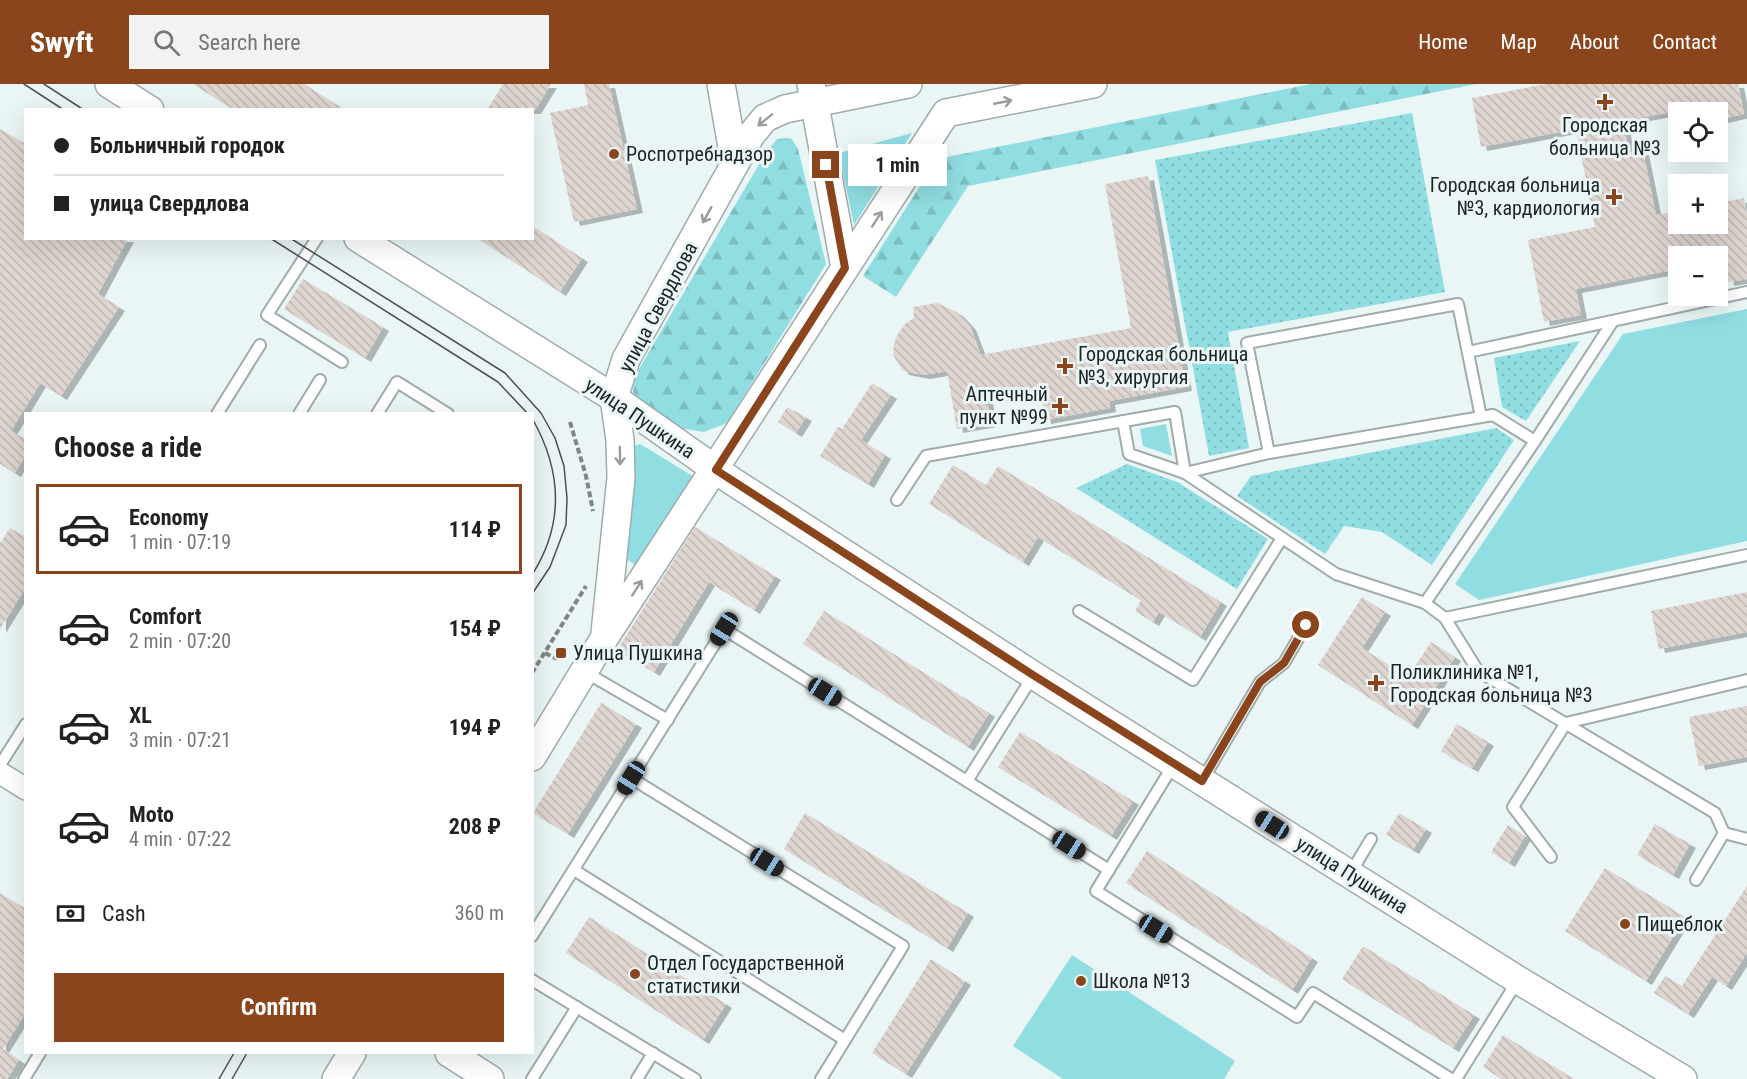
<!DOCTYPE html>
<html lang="en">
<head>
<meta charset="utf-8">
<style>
	body { margin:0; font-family:"Roboto Condensed",sans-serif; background:#f2f2f2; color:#222; height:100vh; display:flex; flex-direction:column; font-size:22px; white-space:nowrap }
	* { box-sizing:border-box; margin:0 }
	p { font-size:20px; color:#767676 }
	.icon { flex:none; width:33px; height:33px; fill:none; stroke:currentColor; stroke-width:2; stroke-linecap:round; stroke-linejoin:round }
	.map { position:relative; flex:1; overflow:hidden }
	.drawer { position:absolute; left:24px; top:328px; width:510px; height:642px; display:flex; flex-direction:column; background:#fff; border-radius:0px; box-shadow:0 6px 24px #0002 }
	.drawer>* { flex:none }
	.guide { position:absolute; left:24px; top:24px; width:510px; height:132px; border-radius:0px; box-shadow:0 6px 24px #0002; display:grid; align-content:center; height:132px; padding:0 30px; background:#fff }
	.tools { position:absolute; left:1668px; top:18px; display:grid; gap:12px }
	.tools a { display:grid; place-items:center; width:60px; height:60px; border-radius:0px; background:#fff; box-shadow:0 6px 24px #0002; font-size:30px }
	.end { position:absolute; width:27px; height:27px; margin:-14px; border:8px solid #8a451c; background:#fff; box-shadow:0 0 0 3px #fff }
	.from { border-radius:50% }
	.bubble { position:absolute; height:42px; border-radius:0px; background:#fff; box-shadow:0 6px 24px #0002; font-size:20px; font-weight:700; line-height:42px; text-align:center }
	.car { position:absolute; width:18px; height:36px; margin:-18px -9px; border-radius:8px; box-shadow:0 0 4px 2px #0007; background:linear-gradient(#222 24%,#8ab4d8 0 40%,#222 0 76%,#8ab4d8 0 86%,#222 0) }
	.guide b { display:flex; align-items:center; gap:21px; height:57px; font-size:22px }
	.guide b+b { border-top:2px solid #e0e0e0 }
	.guide i { width:15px; height:15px; background:#222 }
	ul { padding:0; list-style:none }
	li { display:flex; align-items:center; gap:18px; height:90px; margin:0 12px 9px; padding:0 18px; border:3px solid transparent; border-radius:0px }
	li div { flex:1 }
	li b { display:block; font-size:22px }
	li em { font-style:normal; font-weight:700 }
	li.active { border-color:#8a451c }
	li>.icon { width:54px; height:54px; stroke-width:1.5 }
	h2 { padding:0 30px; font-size:27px; line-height:72px }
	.pay { display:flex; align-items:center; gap:15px; height:66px; padding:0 30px; font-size:22px }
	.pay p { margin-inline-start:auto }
	.primary-button { display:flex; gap:12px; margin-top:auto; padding:12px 30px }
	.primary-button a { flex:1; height:69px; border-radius:0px; background:#8a451c; color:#fff; font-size:24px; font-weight:700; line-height:69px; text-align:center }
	header { display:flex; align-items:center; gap:36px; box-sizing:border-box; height:84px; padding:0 30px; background:#8a451c; color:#fff }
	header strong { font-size:28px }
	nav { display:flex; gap:33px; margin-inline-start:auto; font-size:21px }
	.search { width:420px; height:54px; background:#f2f2f2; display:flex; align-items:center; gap:15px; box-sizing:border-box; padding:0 21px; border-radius:0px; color:#767676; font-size:22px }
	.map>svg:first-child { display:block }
</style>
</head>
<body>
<header>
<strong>Swyft</strong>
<div class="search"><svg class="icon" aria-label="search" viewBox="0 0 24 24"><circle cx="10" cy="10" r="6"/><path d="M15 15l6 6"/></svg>Search here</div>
<nav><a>Home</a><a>Map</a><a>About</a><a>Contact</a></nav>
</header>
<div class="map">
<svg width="1747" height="995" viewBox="0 0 1747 995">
	<defs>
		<pattern id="forest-firs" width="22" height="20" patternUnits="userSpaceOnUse" patternTransform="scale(1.5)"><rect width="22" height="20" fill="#90dde2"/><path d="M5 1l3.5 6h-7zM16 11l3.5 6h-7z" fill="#7cbdc2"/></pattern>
		<pattern id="park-dots" width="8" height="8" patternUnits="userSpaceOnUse" patternTransform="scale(1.5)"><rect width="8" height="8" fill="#90dde2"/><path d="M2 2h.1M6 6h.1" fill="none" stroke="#7cbdc2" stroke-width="1.8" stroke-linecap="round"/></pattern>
		<pattern id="building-back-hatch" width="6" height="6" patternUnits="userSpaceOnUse" patternTransform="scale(1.5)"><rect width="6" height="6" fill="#dfd5d0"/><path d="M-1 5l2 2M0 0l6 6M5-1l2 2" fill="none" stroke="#bfb7b2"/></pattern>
		<filter id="shadow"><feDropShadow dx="6" dy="4" stdDeviation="0" flood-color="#0004"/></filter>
	</defs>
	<rect width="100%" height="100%" fill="#eaf6f6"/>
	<!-- green -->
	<g fill="#90dde2">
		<polygon points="912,49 854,141 839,69"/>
		<polygon points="1747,225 1747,457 1479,516 1455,500 1623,250"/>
		<polygon points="1166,340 1172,372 1143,362 1140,345"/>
		<polygon points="640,360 696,394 639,484 624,473 632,363"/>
		<polygon points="1072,871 1235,977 1224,995 1063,995 1013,962"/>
	</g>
	<!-- forest -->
	<g fill="url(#forest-firs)">
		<polygon points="1311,0 1476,0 968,102 896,213 863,192 937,75"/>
		<polygon points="791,54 798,65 826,180 727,339 704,348 678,344 649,327 633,308 636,290 765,70 777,55"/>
	</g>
	<!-- park -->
	<g fill="url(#park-dots)">
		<polygon points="1412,29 1445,208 1228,248 1249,364 1209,372 1155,76"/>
		<polygon points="1580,257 1526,337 1502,323 1494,274"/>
		<polygon points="1496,344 1514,356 1432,481 1382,448 1344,442 1325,470 1237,412 1251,392"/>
		<polygon points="1127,380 1177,398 1268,455 1237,505 1076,404"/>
	</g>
	<!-- building -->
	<g fill="url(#building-back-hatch)" filter="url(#shadow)">
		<polygon points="193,0 304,0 345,26 234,26"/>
		<polygon points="503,0 551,0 535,26 487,26"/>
		<polygon points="584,0 609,0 637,125 574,138 550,29 588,21"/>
		<polygon points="1547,0 1738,0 1744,30 1722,35 1719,19 1623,37 1629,69 1643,67 1656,131 1678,127 1678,140 1718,140 1718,119 1744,114 1747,129 1747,195 1728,198 1724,176 1718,178 1718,172 1678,172 1678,185 1576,205 1581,231 1544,238 1528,156 1595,143 1576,45 1481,63 1472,14"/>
		<polygon points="0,45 26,60 26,154 128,154 98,210 119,223 61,312 40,299 11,347 26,355 26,370 15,389 0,380"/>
		<polygon points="1148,92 1186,303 1109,317 1110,324 1045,336 1040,306 987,315 991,339 957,345 947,287 924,291 903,287 893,271 894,259 899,248 906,239 914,234 913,223 937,219 957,228 970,242 981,271 1131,244 1105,100"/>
		<polygon points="532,142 582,174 560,208 477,154 532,154"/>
		<polygon points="303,195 383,243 365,274 284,225"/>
		<polygon points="872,299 891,311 861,356 885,371 868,400 820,372 838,343 842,345"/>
		<polygon points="787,323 806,333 796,349 778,338"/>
		<polygon points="953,381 986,401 998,382 1221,518 1200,553 1159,528 1153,538 1135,527 1141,516 1038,453 1023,478 929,420"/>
		<polygon points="695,443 775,492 754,526 709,498 654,588 617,566"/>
		<polygon points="10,444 26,453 26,503 0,545 0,459"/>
		<polygon points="1747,508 1747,548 1659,565 1651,527"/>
		<polygon points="1362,513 1385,528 1362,564 1408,593 1431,558 1455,573 1412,641 1318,581"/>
		<polygon points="824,527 989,629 968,663 803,560"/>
		<polygon points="601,619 636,640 568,750 533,729"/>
		<polygon points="1747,622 1747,673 1699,682 1689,633"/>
		<polygon points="1457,640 1488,658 1472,684 1441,667"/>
		<polygon points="1020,648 1133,717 1111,752 998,683"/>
		<polygon points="805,729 968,829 947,864 784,765"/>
		<polygon points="1399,729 1426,745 1413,766 1386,751"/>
		<polygon points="1655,740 1690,760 1673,791 1637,771"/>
		<polygon points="1508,741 1525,752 1509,779 1491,768"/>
		<polygon points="1147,767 1312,874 1292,906 1126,799"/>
		<polygon points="1605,784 1685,833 1646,897 1565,847"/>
		<polygon points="1747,802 1747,869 1726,902 1712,893 1688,930 1654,909 1665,892 1682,902"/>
		<polygon points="0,809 26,825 26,928 3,965 19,976 7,995 0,995"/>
		<polygon points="589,833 726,920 703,956 566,869"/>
		<polygon points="1363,862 1474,931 1453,964 1342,895"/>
		<polygon points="931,875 965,897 906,990 872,969"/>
		<polygon points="1503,951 1574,995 1502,995 1483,983"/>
	</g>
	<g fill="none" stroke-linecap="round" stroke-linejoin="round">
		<defs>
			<g id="service">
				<polyline points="317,154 267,231 342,278"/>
				<polyline points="1468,268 1747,208"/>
				<polyline points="217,330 260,261"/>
				<polyline points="299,330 320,296"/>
				<polyline points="377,330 397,298 448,330"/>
				<polyline points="1123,337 1129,370 1185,389 1336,490 1425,519 1445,534 1478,587 1715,729 1724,749 1696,796"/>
				<polyline points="1269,369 1247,259 1458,220 1481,333"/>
				<polyline points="1185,389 1269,369 1493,331 1535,357"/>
				<polyline points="897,416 926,372 1175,328 1185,389"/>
				<polyline points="1425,519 1535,357 1613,237"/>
				<polyline points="1079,527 1193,596 1282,454"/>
				<polyline points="1445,534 1747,471"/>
				<polyline points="585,588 668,636"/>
				<polyline points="1174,680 1096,807 1297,933 1313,909 1451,995"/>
				<polyline points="0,681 26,640"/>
				<polyline points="631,694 903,862 821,995"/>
				<polyline points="967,697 1033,592"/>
				<polyline points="1202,697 1260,598 1284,579 1306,541"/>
				<polyline points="1724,749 1747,755"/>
				<polyline points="1551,773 1513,723 1566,639 1747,596"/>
				<polyline points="574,786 845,956"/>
				<polyline points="1350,790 1371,755"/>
				<polyline points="532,852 724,545 1109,786"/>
				<polyline points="532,896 695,995"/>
				<polyline points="24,995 40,969"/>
				<polyline points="532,995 577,923"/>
				<polyline points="637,995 653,969"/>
				<polyline points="1456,995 1518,896"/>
			</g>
			<polyline id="minor" points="0,689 26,705"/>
			<g id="tertiary">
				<polyline points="109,0 150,26"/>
				<polyline points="721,0 735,80"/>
				<polyline points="811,0 845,184"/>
				<polyline points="358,154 614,314 732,397 1033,591 1518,896 1683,995"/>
				<polyline points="605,549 621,394 620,356 614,314 626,275 751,51 765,34 785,25 908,0"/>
				<polyline points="532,673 605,553 946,29 1093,0"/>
				<polyline points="449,969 490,995"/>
				<polyline points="336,995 352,969"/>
			</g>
		</defs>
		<!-- service casing -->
		<use href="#service" stroke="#a0abac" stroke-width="14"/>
		<!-- minor casing -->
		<use href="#minor" stroke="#a0abac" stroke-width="24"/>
		<!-- tertiary casing -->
		<use href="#tertiary" stroke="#a0abac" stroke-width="30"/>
		<!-- path -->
		<g stroke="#7e8686" stroke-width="4" stroke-dasharray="6 3" stroke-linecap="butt">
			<polyline points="570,338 586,392 593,427"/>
			<polyline points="545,569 557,575"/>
			<polyline points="532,589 586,502"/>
		</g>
		<!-- service -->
		<use href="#service" stroke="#fff" stroke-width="10"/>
		<!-- minor -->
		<use href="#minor" stroke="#fff" stroke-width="21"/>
		<!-- tertiary -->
		<use href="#tertiary" stroke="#fff" stroke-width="27"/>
		<!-- tram -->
		<g stroke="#4c5152" stroke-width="1.5">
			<polyline points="24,0 64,26"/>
			<polyline points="44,0 84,26"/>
			<polyline points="270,154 498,298 528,330"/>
			<polyline points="290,154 505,289 541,329 555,354 564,382 567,414 566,441 550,483 532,510"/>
			<path d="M532 334C562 387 565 439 532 491"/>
			<polyline points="219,995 234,969"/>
			<polyline points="232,995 247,969"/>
		</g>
	</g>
	<!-- one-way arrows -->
	<defs><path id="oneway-shaft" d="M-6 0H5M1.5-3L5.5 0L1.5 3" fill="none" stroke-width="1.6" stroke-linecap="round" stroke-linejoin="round" transform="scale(1.5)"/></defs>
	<g stroke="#9a9c9c">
		<use href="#oneway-shaft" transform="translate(1003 18) rotate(-11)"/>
		<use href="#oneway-shaft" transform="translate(765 36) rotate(141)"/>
		<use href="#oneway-shaft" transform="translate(707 131) rotate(119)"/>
		<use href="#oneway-shaft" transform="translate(877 135) rotate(-57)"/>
		<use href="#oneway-shaft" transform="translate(620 372) rotate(89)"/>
		<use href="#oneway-shaft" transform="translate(637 504) rotate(-57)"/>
	</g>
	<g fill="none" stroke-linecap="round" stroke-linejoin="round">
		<!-- route -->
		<polyline stroke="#8a451c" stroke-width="8" points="826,81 845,184 716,386 1033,591 1202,697 1260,598 1284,579 1306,541"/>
	</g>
	<!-- markers -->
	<g fill="#8a451c" stroke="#eaf6f6" stroke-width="2">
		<path d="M1602 9h6v6h6v6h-6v6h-6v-6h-6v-6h6z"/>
		<circle cx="614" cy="70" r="6"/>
		<path d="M1611 104h6v6h6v6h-6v6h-6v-6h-6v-6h6z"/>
		<path d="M1062 273h6v6h6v6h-6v6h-6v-6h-6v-6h6z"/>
		<path d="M1057 313h6v6h6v6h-6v6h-6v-6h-6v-6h6z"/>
		<rect x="555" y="563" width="12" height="12" rx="3"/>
		<path d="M1373 590h6v6h6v6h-6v6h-6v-6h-6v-6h6z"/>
		<circle cx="1625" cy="840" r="6"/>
		<circle cx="635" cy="890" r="6"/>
		<circle cx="1081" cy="897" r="6"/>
	</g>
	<g text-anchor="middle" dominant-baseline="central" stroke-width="6" stroke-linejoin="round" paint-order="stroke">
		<!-- poi labels -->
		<g font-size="20" fill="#1f2324" stroke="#eaf6f6" text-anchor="start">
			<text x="1605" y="41" text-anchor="middle">Городская<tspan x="1605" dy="23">больница №3</tspan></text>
			<text x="626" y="70">Роспотребнадзор</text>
			<text x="1600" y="101" text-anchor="end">Городская больница<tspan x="1600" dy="23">№3, кардиология</tspan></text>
			<text x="1078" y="270">Городская больница<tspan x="1078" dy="23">№3, хирургия</tspan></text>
			<text x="1048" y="310" text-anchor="end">Аптечный<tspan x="1048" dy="23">пункт №99</tspan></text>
			<text x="573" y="569">Улица Пушкина</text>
			<text x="1390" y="588">Поликлиника №1,<tspan x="1390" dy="23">Городская больница №3</tspan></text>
			<text x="1637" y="840">Пищеблок</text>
			<text x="647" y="879">Отдел Государственной<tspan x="647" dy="23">статистики</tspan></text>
			<text x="1093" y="897">Школа №13</text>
		</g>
		<!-- street labels -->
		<g font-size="20" fill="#1f2324" stroke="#eaf6f6">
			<text transform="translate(658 223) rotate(-62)">улица Свердлова</text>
			<text transform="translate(640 334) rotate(34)">улица Пушкина</text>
			<text transform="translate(1352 791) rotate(32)">улица Пушкина</text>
		</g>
	</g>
</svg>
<div class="tools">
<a><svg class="icon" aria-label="locate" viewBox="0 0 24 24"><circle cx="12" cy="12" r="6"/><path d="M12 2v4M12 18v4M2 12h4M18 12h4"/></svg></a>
<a>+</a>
<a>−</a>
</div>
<i class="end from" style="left:1306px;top:541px"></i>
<i class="end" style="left:826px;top:81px"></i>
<div class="bubble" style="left:848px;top:60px;width:99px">1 min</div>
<i class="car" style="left:724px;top:545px;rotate:212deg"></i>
<i class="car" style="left:825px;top:608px;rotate:122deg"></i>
<i class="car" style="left:631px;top:694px;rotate:212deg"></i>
<i class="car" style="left:1272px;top:741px;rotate:302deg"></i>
<i class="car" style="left:1069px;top:761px;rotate:122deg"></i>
<i class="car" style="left:767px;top:778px;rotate:122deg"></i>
<i class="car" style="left:1156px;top:845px;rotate:122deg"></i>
<div class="guide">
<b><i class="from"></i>Больничный городок</b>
<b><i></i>улица Свердлова</b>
</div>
<section class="drawer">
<h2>Choose a ride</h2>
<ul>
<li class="active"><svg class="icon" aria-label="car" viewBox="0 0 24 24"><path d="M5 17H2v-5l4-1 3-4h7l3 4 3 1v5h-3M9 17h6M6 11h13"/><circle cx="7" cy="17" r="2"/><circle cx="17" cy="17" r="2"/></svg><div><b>Economy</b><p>1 min · 07:19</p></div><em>114 ₽</em></li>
<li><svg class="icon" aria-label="car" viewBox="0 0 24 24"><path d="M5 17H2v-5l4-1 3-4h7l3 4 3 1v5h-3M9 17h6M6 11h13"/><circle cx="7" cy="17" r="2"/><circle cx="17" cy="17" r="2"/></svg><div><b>Comfort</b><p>2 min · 07:20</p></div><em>154 ₽</em></li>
<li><svg class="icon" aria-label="car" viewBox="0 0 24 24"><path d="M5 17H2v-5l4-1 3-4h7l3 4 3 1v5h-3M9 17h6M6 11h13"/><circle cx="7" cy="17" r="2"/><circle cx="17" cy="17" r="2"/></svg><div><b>XL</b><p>3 min · 07:21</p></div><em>194 ₽</em></li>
<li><svg class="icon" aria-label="car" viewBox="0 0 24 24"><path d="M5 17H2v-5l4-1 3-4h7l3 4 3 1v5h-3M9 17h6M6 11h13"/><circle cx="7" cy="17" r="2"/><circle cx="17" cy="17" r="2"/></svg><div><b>Moto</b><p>4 min · 07:22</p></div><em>208 ₽</em></li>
</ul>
<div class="pay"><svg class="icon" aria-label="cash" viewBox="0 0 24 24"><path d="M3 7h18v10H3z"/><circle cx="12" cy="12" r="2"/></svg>Cash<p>360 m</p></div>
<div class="primary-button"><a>Confirm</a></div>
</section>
</div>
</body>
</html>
